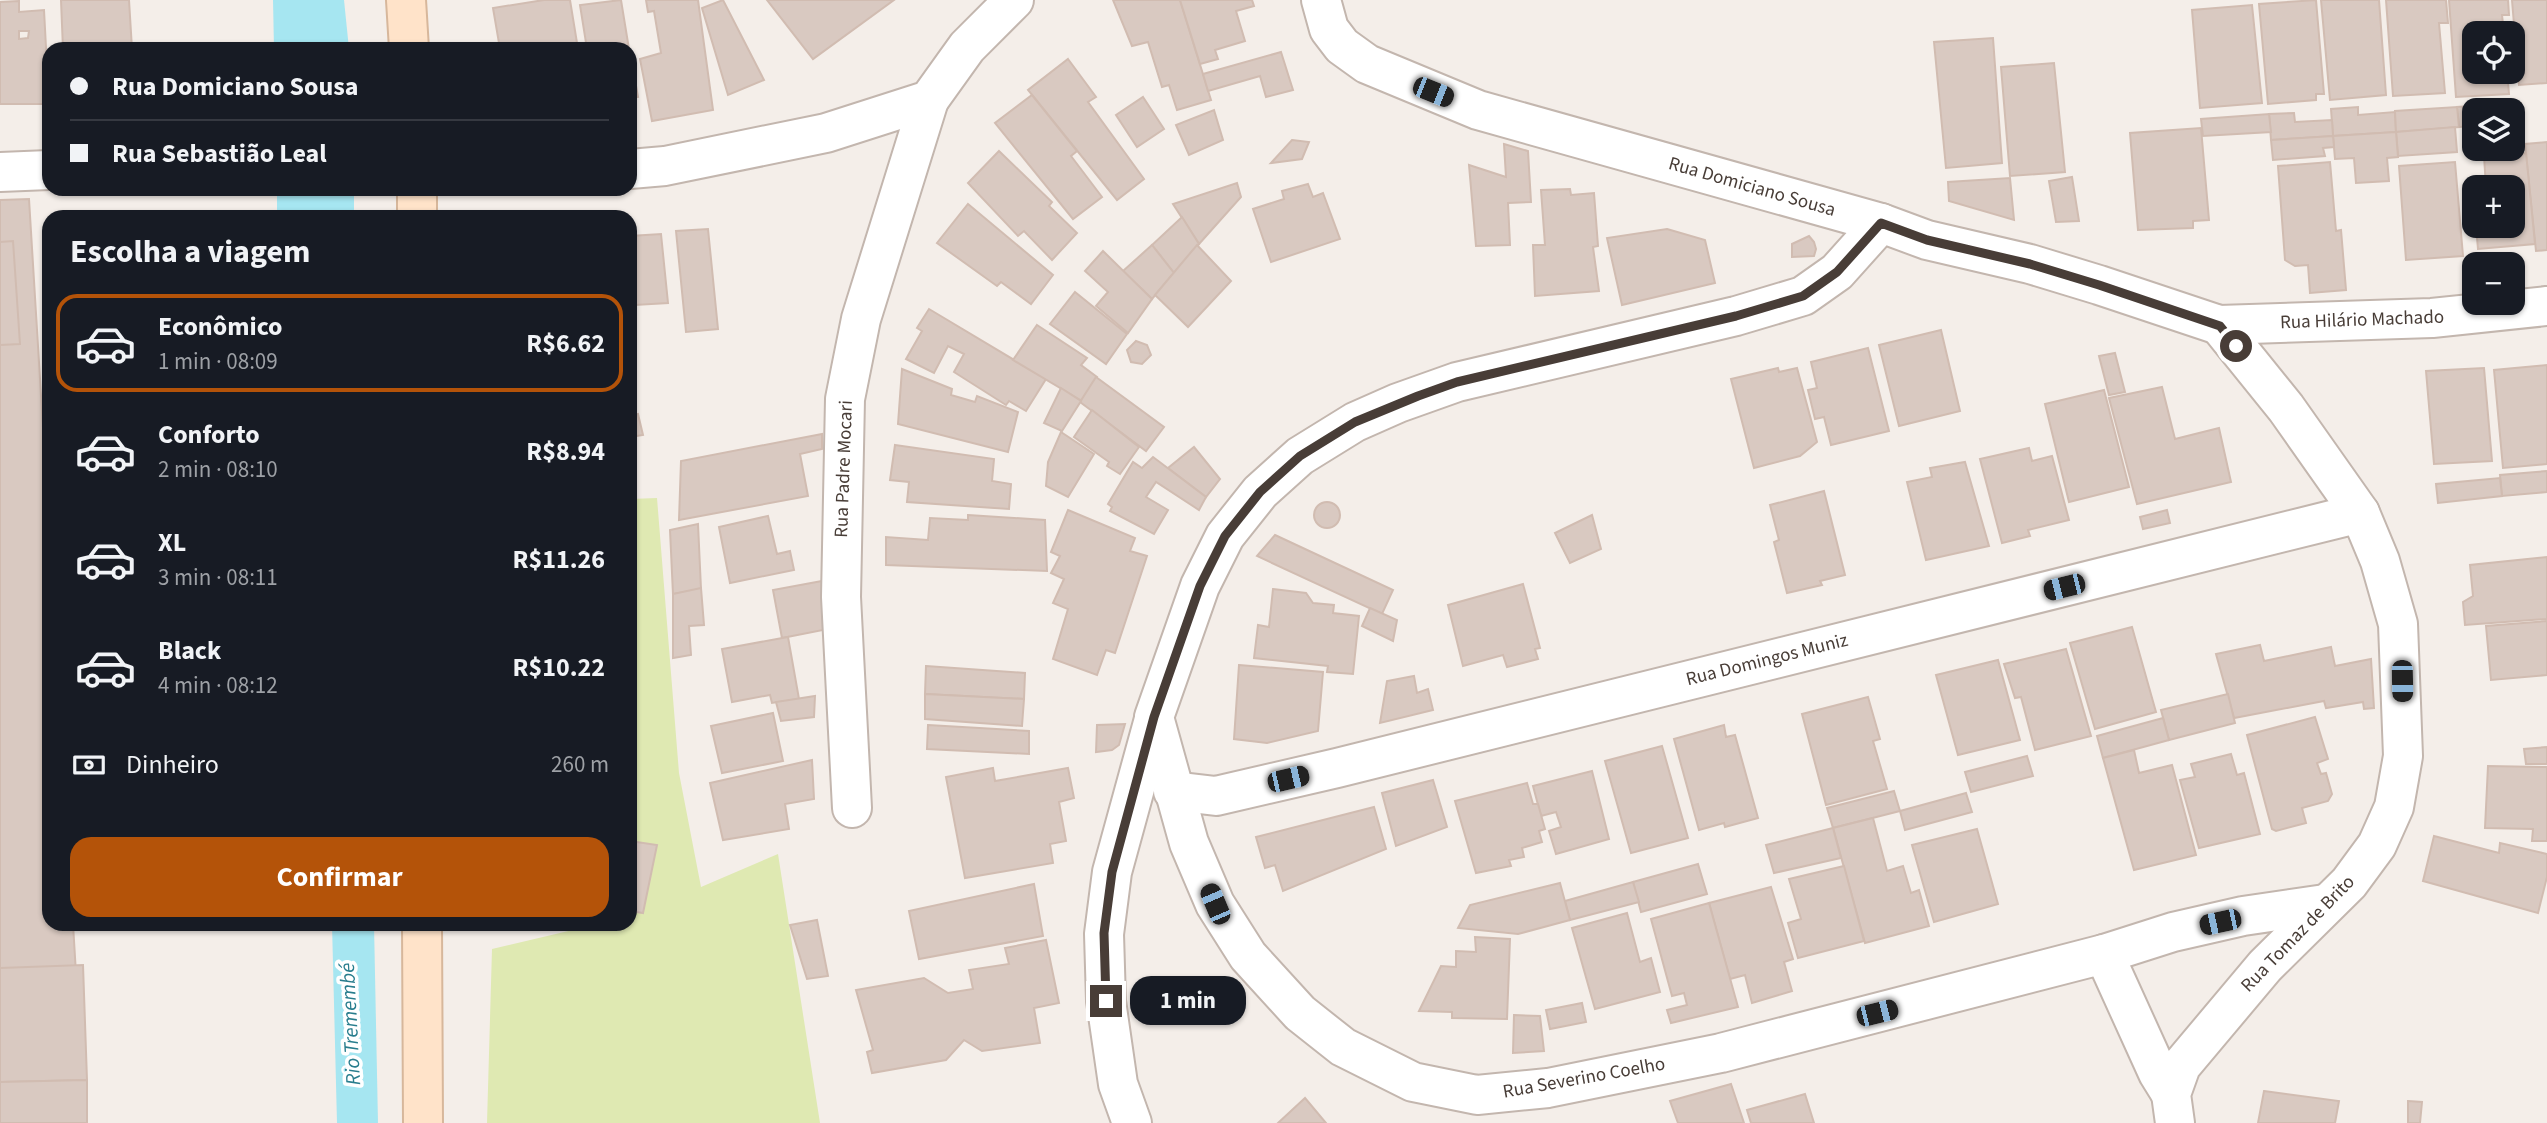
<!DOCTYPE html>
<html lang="pt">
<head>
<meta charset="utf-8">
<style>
	body { margin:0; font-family:"Source Sans 3",sans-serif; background:#242831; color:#f1f3f6; height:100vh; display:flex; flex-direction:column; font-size:26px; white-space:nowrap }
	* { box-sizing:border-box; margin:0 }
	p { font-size:23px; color:#9ea1a6 }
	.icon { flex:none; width:38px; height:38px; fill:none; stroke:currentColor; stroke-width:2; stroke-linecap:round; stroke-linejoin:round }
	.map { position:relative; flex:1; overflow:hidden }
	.sheet { position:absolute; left:42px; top:210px; width:595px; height:721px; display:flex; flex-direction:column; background:#171b24; border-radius:21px; box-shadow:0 2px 5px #0004 }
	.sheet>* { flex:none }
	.hud { position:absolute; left:42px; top:42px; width:595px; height:154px; border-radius:21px; box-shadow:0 2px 5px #0004; display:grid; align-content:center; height:154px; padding:0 28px; background:#171b24 }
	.buttons { position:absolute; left:2462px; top:21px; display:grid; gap:14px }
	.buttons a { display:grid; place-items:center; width:63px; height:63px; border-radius:14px; background:#171b24; box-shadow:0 2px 5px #0004; font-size:35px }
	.end { position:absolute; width:32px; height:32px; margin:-16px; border:9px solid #483d37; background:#fff; box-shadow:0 0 0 4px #fff }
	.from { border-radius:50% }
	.bubble { position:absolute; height:49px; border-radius:21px; background:#171b24; box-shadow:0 2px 5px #0004; font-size:23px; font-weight:700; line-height:49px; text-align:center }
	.car { position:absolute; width:21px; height:42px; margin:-21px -10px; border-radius:9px; box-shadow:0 0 5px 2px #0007; background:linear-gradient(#222 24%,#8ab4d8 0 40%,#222 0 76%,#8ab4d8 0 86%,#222 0) }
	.hud b { display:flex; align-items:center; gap:24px; height:66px; font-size:26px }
	.hud b+b { border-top:2px solid #363941 }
	.hud i { width:18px; height:18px; background:#f1f3f6 }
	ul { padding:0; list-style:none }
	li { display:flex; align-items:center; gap:21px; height:98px; margin:0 14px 10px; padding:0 14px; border:4px solid transparent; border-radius:21px }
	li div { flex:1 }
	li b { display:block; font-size:26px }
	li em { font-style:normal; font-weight:700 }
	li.selected { border-color:#b45309 }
	li>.icon { width:63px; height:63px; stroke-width:1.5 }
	h2 { padding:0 28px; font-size:32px; line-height:84px }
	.pay { display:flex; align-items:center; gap:18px; height:77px; padding:0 28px; font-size:26px }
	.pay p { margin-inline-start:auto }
	.primary-button { display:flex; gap:14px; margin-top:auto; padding:14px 28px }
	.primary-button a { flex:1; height:80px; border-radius:21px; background:#b45309; color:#fff; font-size:28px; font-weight:700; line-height:80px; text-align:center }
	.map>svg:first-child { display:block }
</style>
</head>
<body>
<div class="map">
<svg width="2547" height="1123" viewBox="0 0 2547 1123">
	<rect width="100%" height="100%" fill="#f4eee9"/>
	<!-- green -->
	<polygon fill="#dfe9b2" points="657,498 679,773 701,887 778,854 820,1123 487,1123 492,949 598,924 630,924 630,916 632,915 630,901 630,499"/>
	<!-- water -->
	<g fill="#a6e6f1">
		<polygon points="273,0 344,0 349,49 274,49"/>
		<rect x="277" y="189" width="77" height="28"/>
		<polygon points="332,924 374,924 378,1123 337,1123"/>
	</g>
	<!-- building -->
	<g fill="#d9c9c1" stroke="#d1bcb1" stroke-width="2" fill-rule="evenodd">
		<polygon points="61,0 129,0 132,49 63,49"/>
		<polygon points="544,0 570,0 578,49 488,49 487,45 499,43 493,8"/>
		<polygon points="621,0 629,49 587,49 580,5"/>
		<polygon points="646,0 698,0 713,110 652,121 640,59 661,53 654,11 648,12"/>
		<polygon points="723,0 764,80 728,95 702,8"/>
		<polygon points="767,0 894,0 813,59"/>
		<polygon points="1113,0 1180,0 1211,100 1177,110 1169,85 1162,87 1148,42 1132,46"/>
		<polygon points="1180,0 1252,0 1254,6 1236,11 1245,41 1215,50 1218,59 1200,64"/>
		<polygon points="2316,0 2324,94 2316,94 2316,100 2268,104 2259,4"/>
		<polygon points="2321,0 2379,0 2386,95 2330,100"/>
		<polygon points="2386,0 2446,0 2448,23 2439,23 2445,93 2393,96"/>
		<polygon points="2449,0 2508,0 2509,15 2502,15 2504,33 2474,33 2474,72 2507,72 2509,94 2456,97"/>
		<polygon points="2512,0 2547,0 2547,83 2519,85"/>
		<path d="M19 1V12L44 10 49 104H0V2ZM19 31H29L28 38 19 39Z"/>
		<polygon points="2252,5 2262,103 2200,108 2192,10"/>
		<polygon points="1993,38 2002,163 1946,168 1934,42"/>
		<polygon points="630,52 638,97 630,98"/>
		<polygon points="1281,52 1293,90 1266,97 1260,76 1208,91 1203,74"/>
		<polygon points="1068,59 1096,97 1088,102 1144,179 1117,200 1028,90"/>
		<polygon points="2054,63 2065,172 2010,176 2001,67"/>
		<polygon points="1032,95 1077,151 1071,156 1102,197 1073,219 995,123"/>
		<polygon points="1143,97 1164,129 1137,147 1116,115"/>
		<polygon points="2521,103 2523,122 2513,123 2513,110 2474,110 2474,126 2459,127 2457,107"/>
		<polygon points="2358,107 2358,115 2395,112 2396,132 2333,136 2331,109"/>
		<polygon points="2457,107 2459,127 2396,132 2395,111"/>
		<polygon points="1214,110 1223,140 1189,155 1176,125"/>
		<polygon points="2294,113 2295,122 2332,120 2333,136 2271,140 2269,114"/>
		<polygon points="2269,114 2271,132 2203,136 2201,119"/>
		<polygon points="2455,127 2457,152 2398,156 2396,132"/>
		<polygon points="2201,128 2209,220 2193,221 2193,228 2138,230 2130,133"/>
		<polygon points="2396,132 2398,157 2387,158 2389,181 2356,183 2354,158 2335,159 2333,136"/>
		<polygon points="2333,136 2334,147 2323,148 2325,156 2273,160 2271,140"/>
		<polygon points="1292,140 1309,142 1302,159 1271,163"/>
		<polygon points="2547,142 2547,250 2536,251 2525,144"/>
		<polygon points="1504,144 1528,151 1531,202 1508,203 1510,245 1476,246 1469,165 1506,177"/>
		<polygon points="999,151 1052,202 1049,206 1077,233 1052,260 1024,231 1018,236 968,183"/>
		<polygon points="2526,153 2535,244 2478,249 2476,226 2513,226 2513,187 2486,187 2484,156"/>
		<polygon points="2330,162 2336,231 2341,230 2346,290 2310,293 2308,265 2295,266 2285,260 2278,166"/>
		<polygon points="2455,162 2463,256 2406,260 2399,166"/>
		<polygon points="2072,177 2079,221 2056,222 2049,181"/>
		<polygon points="2010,178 2014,220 1949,201 1948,182"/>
		<polygon points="1237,183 1241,197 1199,244 1173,204"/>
		<polygon points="1308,184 1313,197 1323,193 1340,239 1271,262 1253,209 1284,199 1282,191"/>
		<polygon points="1570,189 1571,195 1594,193 1598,246 1593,247 1599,291 1535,296 1533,245 1545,245 1541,190"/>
		<polygon points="29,199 49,526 49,924 73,924 85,1123 0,1123 0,200"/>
		<polygon points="968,204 1053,275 1031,304 1001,282 997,286 937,243"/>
		<polygon points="1182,217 1199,244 1174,273 1152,245"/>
		<polygon points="708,229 718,329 686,332 676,231"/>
		<polygon points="1667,229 1705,240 1715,283 1622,305 1607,238"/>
		<polygon points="661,234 668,303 635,305 630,236"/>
		<polygon points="1809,236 1814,242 1816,249 1814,256 1792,257 1792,244"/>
		<polygon points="13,241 20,344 0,345 0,242"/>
		<polygon points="1152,245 1174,273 1152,299 1123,271"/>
		<polygon points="1197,245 1231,281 1188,327 1155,295"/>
		<polygon points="1103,251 1152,299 1128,333 1096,306 1108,292 1085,271"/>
		<polygon points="1075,292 1127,334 1106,364 1050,324"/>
		<polygon points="929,309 1046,379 1026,411 1009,401 1006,405 954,372 964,354 948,346 934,373 906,359 922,331 917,328"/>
		<polygon points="1037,325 1087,358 1081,365 1097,377 1082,401 1013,360"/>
		<polygon points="1941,330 1960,411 1899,426 1879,345"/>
		<polygon points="1136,341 1147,345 1151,355 1142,364 1131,362 1127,350"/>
		<polygon points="1868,348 1889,431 1831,445 1824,417 1815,419 1808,390 1817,388 1811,362"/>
		<polygon points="2115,353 2125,392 2109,395 2099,356"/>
		<polygon points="2547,365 2547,464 2503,468 2494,370"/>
		<polygon points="1778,368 1779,372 1797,368 1817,442 1800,456 1754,468 1731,379"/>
		<polygon points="2484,368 2492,461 2434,464 2426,371"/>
		<polygon points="902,369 952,389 951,395 975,402 977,396 1018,412 1008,452 898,424"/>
		<polygon points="1096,377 1164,427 1146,451 1080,402"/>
		<polygon points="2162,387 2175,439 2219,428 2231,482 2137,504 2109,398"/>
		<polygon points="1061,388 1081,401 1062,431 1044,423"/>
		<polygon points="2104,390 2129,487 2069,502 2045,404"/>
		<polygon points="1092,410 1139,447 1120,474 1107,466 1109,462 1074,437"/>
		<polygon points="638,414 643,435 630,437 630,416"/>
		<polygon points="1061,432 1094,454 1068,497 1046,486 1048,462"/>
		<polygon points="822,434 822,449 800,454 808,496 679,520 681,461"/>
		<polygon points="895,445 994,459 992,481 1011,484 1009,509 907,502 909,482 890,480"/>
		<polygon points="1194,447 1220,479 1206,497 1168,468"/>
		<polygon points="2029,448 2032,461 2052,456 2069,520 2028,530 2030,536 2002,543 1980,459"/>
		<polygon points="1153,457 1206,497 1199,510 1156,482 1146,497 1168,510 1154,534 1110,511 1112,507 1108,504 1133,462 1142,468"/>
		<polygon points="1965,462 1989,546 1926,560 1907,482 1932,477 1930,468"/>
		<polygon points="2547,471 2547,492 2502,496 2500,475"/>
		<polygon points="2500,478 2502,496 2438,503 2436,484"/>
		<polygon points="1824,491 1845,575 1820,581 1822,585 1787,593 1774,542 1779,540 1770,505"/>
		<circle cx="1327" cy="515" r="13"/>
		<polygon points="1068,510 1135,538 1130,551 1147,556 1115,653 1106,650 1097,675 1053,659 1068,609 1053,603 1064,579 1051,573 1060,556 1051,552"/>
		<polygon points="2167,510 2170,523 2143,529 2140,517"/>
		<polygon points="968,515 1045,520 1047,571 886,565 886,537 928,540 930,518 968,520"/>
		<polygon points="1592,515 1601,549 1570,563 1555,533"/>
		<polygon points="768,516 777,554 790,551 794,570 730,583 719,527"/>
		<polygon points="698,524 701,589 673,594 670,530"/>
		<polygon points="1275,535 1393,590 1382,614 1257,556"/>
		<polygon points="2547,557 2547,619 2465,625 2463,602 2473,596 2470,565"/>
		<polygon points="822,581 823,630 782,638 773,590"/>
		<polygon points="1523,584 1540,648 1535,649 1538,659 1507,667 1503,655 1463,666 1448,605"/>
		<polygon points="701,588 704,625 689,626 691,655 673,658 673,594"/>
		<polygon points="1273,589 1306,593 1313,603 1334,605 1333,613 1359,616 1353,674 1327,672 1328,666 1254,658 1258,625 1269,627"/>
		<polygon points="1370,608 1397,620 1393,641 1362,626"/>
		<polygon points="2547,621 2547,675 2491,680 2486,626"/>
		<polygon points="2132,627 2156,712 2095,729 2070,643"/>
		<polygon points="788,637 799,699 772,703 770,695 732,702 722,649"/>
		<polygon points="2260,645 2264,661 2331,647 2335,666 2371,659 2374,708 2364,709 2363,702 2326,708 2324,701 2234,718 2216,654"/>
		<polygon points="2066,649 2091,736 2035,750 2021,697 2015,698 2004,664"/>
		<polygon points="1998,660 2020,740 1958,755 1936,675"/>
		<polygon points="1239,665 1323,672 1318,731 1267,743 1234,739"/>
		<polygon points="926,666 1025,673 1024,699 925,694"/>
		<polygon points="1414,676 1417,693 1428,689 1433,710 1380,723 1387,681"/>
		<polygon points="925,694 1024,699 1022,726 925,719"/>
		<polygon points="2228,694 2235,723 2169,740 2161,710"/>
		<polygon points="815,696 814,717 781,721 776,702"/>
		<polygon points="1868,697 1880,739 1873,741 1887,789 1826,805 1802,714"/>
		<polygon points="773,713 783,761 722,773 711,726"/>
		<polygon points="2315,717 2328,759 2317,763 2321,774 2326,773 2332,794 2328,801 2302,808 2306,823 2276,831 2272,829 2247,735"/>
		<polygon points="2163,718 2169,740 2103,758 2097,736"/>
		<polygon points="1125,724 1119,745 1112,750 1096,752 1097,725"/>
		<polygon points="928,725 1029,731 1029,754 927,749"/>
		<polygon points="1724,725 1726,737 1735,735 1758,818 1725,827 1724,823 1699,830 1674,739"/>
		<polygon points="1662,746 1688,838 1631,853 1605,761"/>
		<polygon points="2547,747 2547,764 2526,764 2524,749"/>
		<polygon points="2134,750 2139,773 2172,765 2196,855 2134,870 2103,758"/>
		<polygon points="2231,754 2237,775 2244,773 2260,834 2199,848 2180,780 2195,777 2191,764"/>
		<polygon points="2027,756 2033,776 1971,792 1965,772"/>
		<polygon points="812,760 814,799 785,804 789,829 723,840 710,783"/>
		<polygon points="2488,766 2547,767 2547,841 2532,841 2533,829 2485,828"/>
		<polygon points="993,768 995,781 1068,768 1074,798 1059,802 1066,841 1050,844 1053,863 965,878 946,777"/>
		<polygon points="1592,771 1609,839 1556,854 1549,831 1561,827 1556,812 1541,816 1533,786"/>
		<polygon points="1433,780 1447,827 1396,846 1382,793"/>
		<polygon points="1527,783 1533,804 1538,804 1545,829 1539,831 1542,842 1522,848 1524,857 1509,860 1511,866 1476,873 1455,801"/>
		<polygon points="1894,791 1900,811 1833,828 1827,808"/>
		<polygon points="1966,793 1972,812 1905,830 1900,811"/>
		<polygon points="1374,807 1386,849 1283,891 1275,865 1265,868 1256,837"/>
		<polygon points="1873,818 1887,871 1903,866 1911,893 1919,890 1929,926 1865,943 1833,828"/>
		<polygon points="1833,828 1841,858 1774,873 1766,845"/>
		<polygon points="1977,829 1998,904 1934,922 1912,845"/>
		<polygon points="2434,836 2499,853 2500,843 2547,854 2547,877 2538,913 2423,881"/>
		<polygon points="630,841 657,845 643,913 630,911"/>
		<polygon points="1698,864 1707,894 1641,912 1633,882"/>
		<polygon points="1844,866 1864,941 1798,958 1788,923 1801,919 1789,879"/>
		<polygon points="1633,882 1639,902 1570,920 1565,901"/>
		<polygon points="1560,883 1570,920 1518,934 1458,928 1470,905"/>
		<polygon points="1034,884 1043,936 919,959 909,911"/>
		<polygon points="1771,887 1793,959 1784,962 1792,991 1752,1003 1745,975 1730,979 1709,903"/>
		<polygon points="1709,903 1738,1007 1671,1023 1667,1010 1687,1005 1684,993 1672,996 1651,919"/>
		<polygon points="1627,913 1640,962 1651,958 1660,992 1595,1009 1572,928"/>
		<polygon points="817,920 828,976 807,979 790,925"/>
		<polygon points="1475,937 1510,939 1507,1019 1452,1018 1452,1012 1419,1011 1441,966 1456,967 1456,951 1476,952"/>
		<polygon points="1046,940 1059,1003 1034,1008 1040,1043 982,1051 964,1040 946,1060 872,1073 867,1052 873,1050 856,990 924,978 948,993 973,989 969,970 1009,964 1005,948"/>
		<polygon points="83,965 87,1080 0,1082 0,968"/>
		<polygon points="1582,1003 1586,1022 1550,1029 1546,1010"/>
		<polygon points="1514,1015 1540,1016 1544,1051 1513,1053"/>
		<polygon points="87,1080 87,1123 0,1123 0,1082"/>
		<polygon points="1731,1084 1744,1123 1678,1123 1670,1101"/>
		<polygon points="2264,1091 2339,1101 2335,1123 2258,1123"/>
		<polygon points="1805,1094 1814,1123 1751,1123 1747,1110"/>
		<polygon points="1305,1098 1326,1123 1278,1123"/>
		<polygon points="2408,1101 2422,1102 2420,1123 2408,1123"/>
	</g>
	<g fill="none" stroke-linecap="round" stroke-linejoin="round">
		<defs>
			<g id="minor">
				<polyline points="1321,0 1329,29 1342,46 1367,64 1478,110 1881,223 1927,240 2030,264 2099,285 2219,325 2432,318 2547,306"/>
				<polyline points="630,169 665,166 826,133 929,100 967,47 1014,0"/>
				<polyline points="1881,223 1837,272 1803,296 1736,316 1457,382 1398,403 1355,422 1300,456 1260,492 1225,536 1200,586 1154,717 1189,843 1215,904 1248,956 1300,1013 1343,1047 1413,1082 1477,1095 1548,1088 1721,1053 2104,954 2173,932 2243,916 2325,904"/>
				<polyline points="1173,791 1216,796 1337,768 2360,513"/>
				<polyline points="852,808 841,597 845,399 861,319 929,100"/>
				<polyline points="2104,954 2158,1073 2171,1094"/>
				<polyline points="1132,1123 1118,1084 1106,1001 1104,934 1112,872 1154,719"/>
				<polyline points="2175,1123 2171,1094 2181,1066 2265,966 2349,883 2377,845 2394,807 2403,756 2398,624 2380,561 2360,513 2286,408 2219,325"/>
			</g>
			<polyline id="tertiary" points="0,172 49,170"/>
			<g id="secondary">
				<polyline points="406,0 409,49"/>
				<polyline points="417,189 417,217"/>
				<polyline points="422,924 423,1123"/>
			</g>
		</defs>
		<!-- minor casing -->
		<use href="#minor" stroke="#c3b6ae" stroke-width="42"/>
		<!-- tertiary casing -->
		<use href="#tertiary" stroke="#c3b6ae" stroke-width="42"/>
		<!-- secondary casing -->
		<use href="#secondary" stroke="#d7b79b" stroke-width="42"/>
		<!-- minor -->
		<use href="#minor" stroke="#fff" stroke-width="38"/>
		<!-- tertiary -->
		<use href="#tertiary" stroke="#fff" stroke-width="38"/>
		<!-- secondary -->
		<use href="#secondary" stroke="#ffe3c9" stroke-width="38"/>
	</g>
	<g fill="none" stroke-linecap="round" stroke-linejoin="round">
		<!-- route -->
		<polyline stroke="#483d37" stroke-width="9" points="1106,1001 1104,933 1112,872 1154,717 1200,586 1225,536 1260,492 1300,456 1355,422 1418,396 1457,382 1736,316 1803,296 1837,272 1881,223 1927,240 2030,264 2099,285 2220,326 2236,346"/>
	</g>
	<g text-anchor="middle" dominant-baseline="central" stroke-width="7" stroke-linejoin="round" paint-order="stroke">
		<!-- street labels -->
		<g font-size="19" fill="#483d37" stroke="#fff">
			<text transform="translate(1752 187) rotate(16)">Rua Domiciano Sousa</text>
			<text transform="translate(2362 320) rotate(-2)">Rua Hilário Machado</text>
			<text transform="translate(844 469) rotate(-88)">Rua Padre Mocari</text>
			<text transform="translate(1767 660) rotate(-14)">Rua Domingos Muniz</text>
			<text transform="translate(2298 934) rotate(-46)">Rua Tomaz de Brito</text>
			<text transform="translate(1584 1078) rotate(-10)">Rua Severino Coelho</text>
		</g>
		<!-- water labels -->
		<g font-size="21" font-style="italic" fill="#287d8d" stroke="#fff">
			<text transform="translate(350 1024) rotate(-93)">Rio Tremembé</text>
		</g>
	</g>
</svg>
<div class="buttons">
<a><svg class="icon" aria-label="locate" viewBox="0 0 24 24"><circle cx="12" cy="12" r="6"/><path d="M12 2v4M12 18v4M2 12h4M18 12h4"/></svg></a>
<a><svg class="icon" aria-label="layers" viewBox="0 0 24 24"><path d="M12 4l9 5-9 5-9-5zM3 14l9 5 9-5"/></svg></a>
<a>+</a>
<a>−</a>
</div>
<i class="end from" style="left:2236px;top:346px"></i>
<i class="end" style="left:1106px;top:1001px"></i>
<div class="bubble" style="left:1130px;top:976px;width:116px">1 min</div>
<i class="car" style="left:1433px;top:92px;rotate:112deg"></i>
<i class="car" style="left:2064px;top:587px;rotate:256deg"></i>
<i class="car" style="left:2402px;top:681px;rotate:179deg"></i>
<i class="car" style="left:1288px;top:779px;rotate:77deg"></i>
<i class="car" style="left:1215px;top:904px;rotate:337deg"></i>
<i class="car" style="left:2220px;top:922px;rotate:258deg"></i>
<i class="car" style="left:1877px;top:1013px;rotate:76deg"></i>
<div class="hud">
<b><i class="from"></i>Rua Domiciano Sousa</b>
<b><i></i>Rua Sebastião Leal</b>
</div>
<section class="sheet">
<h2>Escolha a viagem</h2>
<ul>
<li class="selected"><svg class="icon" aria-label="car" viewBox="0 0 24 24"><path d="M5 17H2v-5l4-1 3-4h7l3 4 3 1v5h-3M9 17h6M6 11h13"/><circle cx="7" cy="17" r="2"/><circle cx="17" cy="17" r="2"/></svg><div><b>Econômico</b><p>1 min · 08:09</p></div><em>R$6.62</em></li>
<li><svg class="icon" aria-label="car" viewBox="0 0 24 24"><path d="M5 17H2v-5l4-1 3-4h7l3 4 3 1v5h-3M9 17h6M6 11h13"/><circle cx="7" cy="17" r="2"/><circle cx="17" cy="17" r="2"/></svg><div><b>Conforto</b><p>2 min · 08:10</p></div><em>R$8.94</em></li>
<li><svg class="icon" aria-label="car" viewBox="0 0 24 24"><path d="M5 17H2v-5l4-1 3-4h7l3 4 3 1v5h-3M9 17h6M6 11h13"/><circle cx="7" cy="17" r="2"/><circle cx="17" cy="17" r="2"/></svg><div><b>XL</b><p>3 min · 08:11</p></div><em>R$11.26</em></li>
<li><svg class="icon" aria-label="car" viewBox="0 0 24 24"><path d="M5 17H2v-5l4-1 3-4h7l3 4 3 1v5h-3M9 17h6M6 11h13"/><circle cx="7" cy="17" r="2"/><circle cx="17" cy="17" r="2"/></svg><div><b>Black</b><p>4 min · 08:12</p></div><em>R$10.22</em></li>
</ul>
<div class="pay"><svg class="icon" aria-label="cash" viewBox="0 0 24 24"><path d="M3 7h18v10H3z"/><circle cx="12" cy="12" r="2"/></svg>Dinheiro<p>260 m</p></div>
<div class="primary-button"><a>Confirmar</a></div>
</section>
</div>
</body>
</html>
